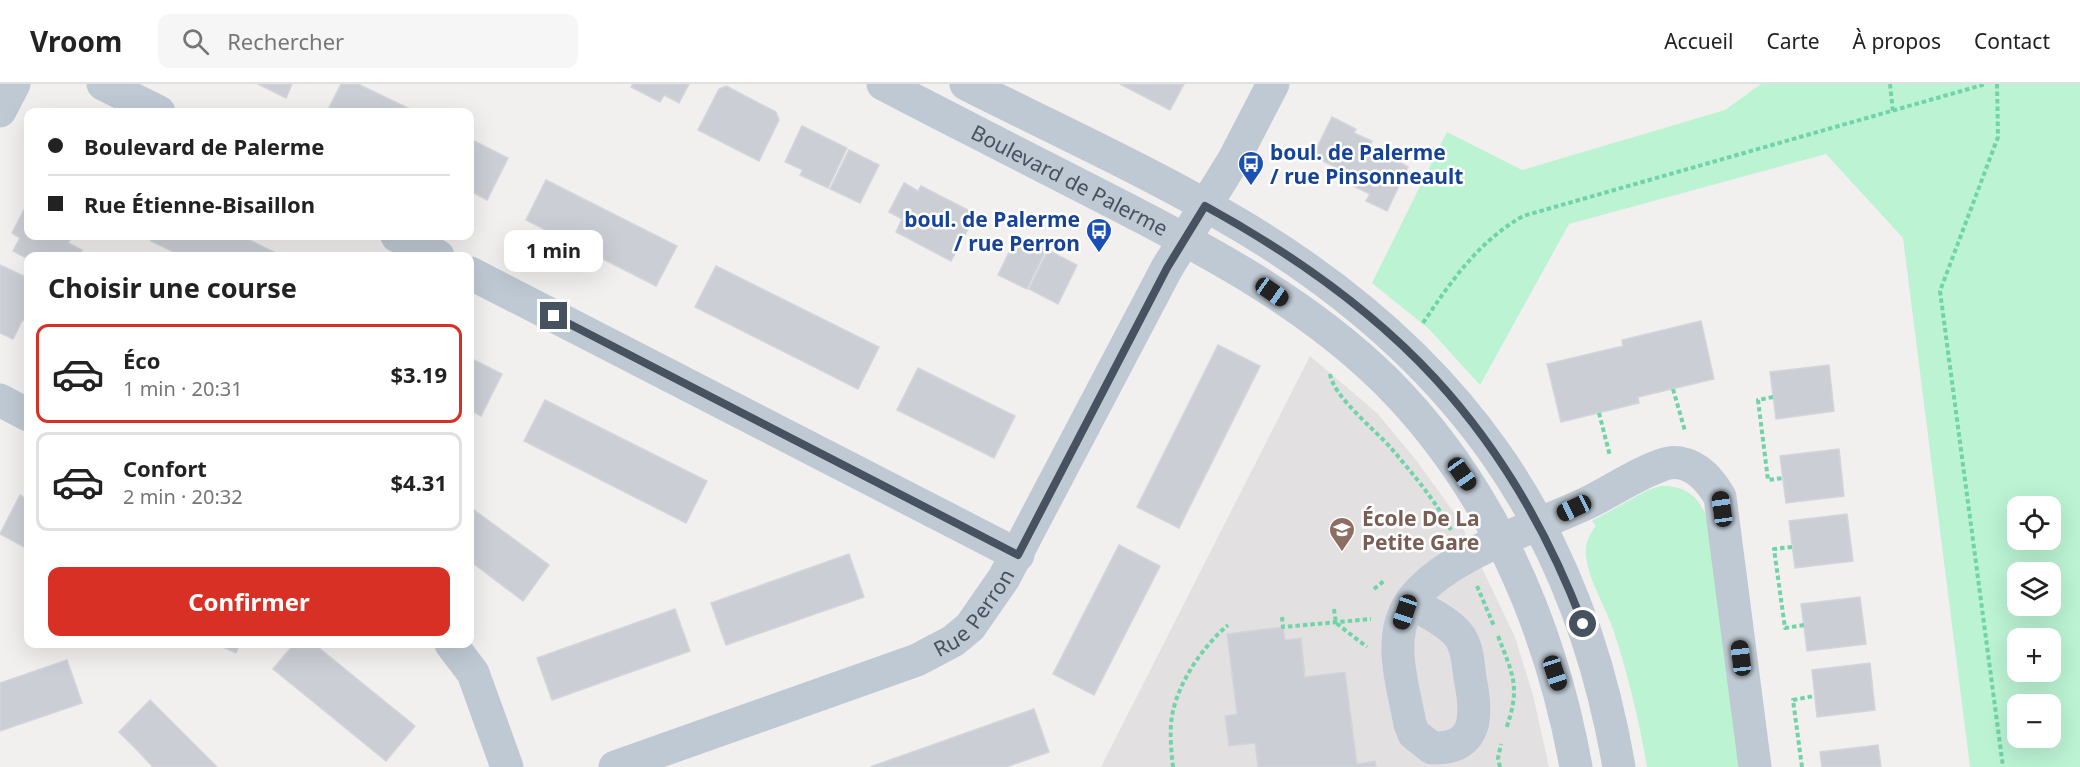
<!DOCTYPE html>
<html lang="fr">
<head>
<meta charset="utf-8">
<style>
	body { margin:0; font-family:"Noto Sans",sans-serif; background:#f6f6f6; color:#222; height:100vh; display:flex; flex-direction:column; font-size:22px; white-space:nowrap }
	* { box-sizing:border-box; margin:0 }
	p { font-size:20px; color:#767676 }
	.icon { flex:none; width:33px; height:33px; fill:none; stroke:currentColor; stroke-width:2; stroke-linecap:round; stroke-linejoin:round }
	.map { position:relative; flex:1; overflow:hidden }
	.drawer { position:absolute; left:24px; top:168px; width:450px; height:396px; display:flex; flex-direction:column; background:#fff; border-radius:12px; box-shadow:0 6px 24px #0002 }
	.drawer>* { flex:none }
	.top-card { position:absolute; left:24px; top:24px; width:450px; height:132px; border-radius:12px; box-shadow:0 6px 24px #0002; display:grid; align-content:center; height:132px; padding:0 24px; background:#fff }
	.fabs { position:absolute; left:2007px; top:412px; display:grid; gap:12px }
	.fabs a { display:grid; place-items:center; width:54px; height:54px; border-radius:12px; background:#fff; box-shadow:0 6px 24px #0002; font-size:30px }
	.end { position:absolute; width:27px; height:27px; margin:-14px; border:8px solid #46525f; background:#fff; box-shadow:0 0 0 3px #fff }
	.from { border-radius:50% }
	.bubble { position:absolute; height:42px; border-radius:12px; background:#fff; box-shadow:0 6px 24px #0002; font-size:20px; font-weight:700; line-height:42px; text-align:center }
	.car { position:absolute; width:18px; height:36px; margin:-18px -9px; border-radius:8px; box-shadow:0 0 4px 2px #0007; background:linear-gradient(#222 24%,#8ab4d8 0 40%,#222 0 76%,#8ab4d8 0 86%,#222 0) }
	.top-card b { display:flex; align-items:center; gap:21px; height:57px; font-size:22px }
	.top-card b+b { border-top:2px solid #e0e0e0 }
	.top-card i { width:15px; height:15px; background:#222 }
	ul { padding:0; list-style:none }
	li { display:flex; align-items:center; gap:18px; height:99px; margin:0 12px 9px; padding:0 12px; border:3px solid #e0e0e0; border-radius:12px }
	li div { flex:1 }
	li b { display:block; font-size:22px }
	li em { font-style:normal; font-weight:700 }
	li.current { border-color:#d93025 }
	li>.icon { width:54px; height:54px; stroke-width:1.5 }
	h2 { padding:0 24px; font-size:27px; line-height:72px }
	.primary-button { display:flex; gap:12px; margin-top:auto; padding:12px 24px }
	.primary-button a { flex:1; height:69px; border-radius:12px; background:#d93025; color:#fff; font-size:24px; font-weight:700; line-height:69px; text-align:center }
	header { display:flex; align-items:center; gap:36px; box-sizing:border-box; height:84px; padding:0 30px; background:#fff; border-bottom:2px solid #e0e0e0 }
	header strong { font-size:28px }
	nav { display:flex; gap:33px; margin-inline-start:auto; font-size:21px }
	.search { width:420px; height:54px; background:#f6f6f6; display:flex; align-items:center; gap:15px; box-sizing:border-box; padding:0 21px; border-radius:12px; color:#767676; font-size:22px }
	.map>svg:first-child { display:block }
</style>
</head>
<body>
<header>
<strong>Vroom</strong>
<div class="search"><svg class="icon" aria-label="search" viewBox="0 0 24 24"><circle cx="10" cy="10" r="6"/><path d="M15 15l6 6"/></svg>Rechercher</div>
<nav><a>Accueil</a><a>Carte</a><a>À propos</a><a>Contact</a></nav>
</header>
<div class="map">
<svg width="2080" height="683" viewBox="0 0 2080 683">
	<rect width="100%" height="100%" fill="#f2efef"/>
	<!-- education -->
	<polygon fill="#e3e0e1" points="1310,272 1377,329 1416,376 1458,434 1515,553 1533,611 1549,683 1101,683"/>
	<!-- green -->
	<g fill="#bbf3d3" fill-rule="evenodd">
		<path d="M1761 0H2080V683H1970L1903 154 1826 70 1569 140 1480 301 1429 245 1372 199 1447 48 1522 86 1725 26ZM2018 423H2050V456H2018ZM2018 489H2050V522H2018ZM2018 555H2050V588H2018ZM2018 621H2050V654H2018Z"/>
		<path d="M1661 402C1685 402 1698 411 1707 434L1739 683H1647C1639 636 1628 590 1613 545 1605 522 1588 495 1586 471 1585 459 1589 451 1596 442L1592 437 1648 406Z"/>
	</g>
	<!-- building -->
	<g fill="#cbced4" stroke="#d3d5db" stroke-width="1.5">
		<polygon points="258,0 292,0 286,14"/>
		<polygon points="341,0 358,0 416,28 327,28"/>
		<polygon points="633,0 689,0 679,19 664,11 660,18 631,3"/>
		<polygon points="1120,0 1184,0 1170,26"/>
		<polygon points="726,2 776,28 779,36 759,77 698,46 719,5"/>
		<polygon points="1332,33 1356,45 1354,49 1372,57 1370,61 1408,83 1387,127 1366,117 1370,110 1349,100 1352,94 1345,91 1334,92 1333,82 1313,72"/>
		<polygon points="802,42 847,64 828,104 800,91 803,86 785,78"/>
		<polygon points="470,55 508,74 487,116 470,107"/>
		<polygon points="849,66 879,81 860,119 830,105"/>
		<polygon points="546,96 677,162 656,202 526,136"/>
		<polygon points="904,99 918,107 921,102 976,130 951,177 896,148 902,135 889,128"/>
		<polygon points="28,118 28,152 72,152 68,159 82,166 79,172 28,172 28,175 13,167 20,154 12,149"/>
		<polygon points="154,152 241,152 282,172 182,172 151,157"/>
		<polygon points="1017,152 1046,166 1027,205 998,191"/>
		<polygon points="1048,166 1077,181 1058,220 1029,205"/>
		<polygon points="0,181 28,194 28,235 22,237 13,255 0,249"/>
		<polygon points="716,182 879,263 858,305 695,223"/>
		<polygon points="1701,237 1714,295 1638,313 1639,319 1561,338 1547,280 1623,262 1622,256"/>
		<polygon points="1218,261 1260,282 1179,444 1137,423"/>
		<polygon points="470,274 502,290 481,332 470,326"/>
		<polygon points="1829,281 1834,327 1776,335 1770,288"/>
		<polygon points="918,284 1015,332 994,374 897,326"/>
		<polygon points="545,316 707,397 686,439 524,357"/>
		<polygon points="1839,365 1844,412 1786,419 1780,372"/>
		<polygon points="20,411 28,416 28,465 0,450"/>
		<polygon points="470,423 549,481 523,517 470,477"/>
		<polygon points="1847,430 1853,477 1795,484 1789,437"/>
		<polygon points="1119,461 1160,482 1094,611 1053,590"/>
		<polygon points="849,470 864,513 726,561 711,519"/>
		<polygon points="1860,513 1866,560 1807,567 1801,520"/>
		<polygon points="675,525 690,567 552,616 537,574"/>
		<polygon points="1283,543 1285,556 1301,554 1305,593 1345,588 1357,680 1375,677 1376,683 1258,683 1255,659 1229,662 1225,632 1237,630 1227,550"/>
		<polygon points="217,560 240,560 236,569"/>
		<polygon points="294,560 314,560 415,642 386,677 273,585"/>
		<polygon points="67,576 82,619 0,647 0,599"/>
		<polygon points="1870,579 1875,626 1817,633 1812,586"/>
		<polygon points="150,616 217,683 153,683 138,667 119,648"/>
		<polygon points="1034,625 1049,668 1006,683 870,683"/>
		<polygon points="1878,661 1881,683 1822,683 1820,668"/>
	</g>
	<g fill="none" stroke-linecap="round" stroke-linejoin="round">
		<!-- path -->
		<g stroke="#70d4a8" stroke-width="4" stroke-dasharray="4.5 3" stroke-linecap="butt">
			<polyline points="1890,0 1893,28"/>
			<polyline points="1997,0 1998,53 1940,207 2003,683"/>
			<path d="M1423 239C1452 196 1478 158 1523 132L1986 0"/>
			<path d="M1330 290C1333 312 1375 346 1391 364 1413 390 1435 416 1451 446"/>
			<polyline points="1673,305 1685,347"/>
			<polyline points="1773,313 1758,316 1768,396 1783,394"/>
			<polyline points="1599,329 1610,372"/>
			<polyline points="1792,463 1774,465 1785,544 1804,541"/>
			<polyline points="1477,502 1494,542"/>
			<polyline points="1374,505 1385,496"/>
			<polyline points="1334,525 1336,539 1367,563"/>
			<polyline points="1282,533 1283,543 1371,535"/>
			<path d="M1498 552C1513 591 1521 603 1506 645"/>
			<path d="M1173 683C1171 665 1169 644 1173 627 1180 596 1204 561 1228 541"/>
			<polyline points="1500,683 1498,674 1501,660"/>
			<polyline points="1802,683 1793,616 1814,612"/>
		</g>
		<!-- minor -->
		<g stroke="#bfc9d3" stroke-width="33">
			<polyline points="103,0 159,28"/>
			<path id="s1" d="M883 0C956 38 1029 75 1103 113 1203 164 1305 217 1386 297 1490 401 1550 539 1576 683"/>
			<path d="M966 0C1059 47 1156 91 1245 144 1457 272 1577 439 1619 683"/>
			<polyline points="0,27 14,0"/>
			<polyline points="397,152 438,172"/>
			<polyline points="470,189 1018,471"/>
			<polyline points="0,316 28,331"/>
			<path d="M1411 518C1426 528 1450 538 1460 553 1468 565 1468 580 1470 594 1477 628 1480 666 1432 664L1414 650 1410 640C1404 606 1389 562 1405 528 1411 514 1425 501 1438 491 1481 460 1537 442 1585 420 1611 408 1635 390 1662 381 1667 379 1675 378 1680 379 1699 382 1711 398 1720 413L1755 683"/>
			<polyline points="451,560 473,589 507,683"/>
			<path id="s2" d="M615 683 917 576 953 557 970 543 1004 494 1167 184 1233 77 1273 0"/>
		</g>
	</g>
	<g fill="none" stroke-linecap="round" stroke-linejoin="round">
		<!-- route -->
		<path stroke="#46525f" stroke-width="8" d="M554 232 1018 471 1167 184 1205 122C1390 223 1507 341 1583 540"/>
	</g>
	<!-- icons -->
	<defs>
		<symbol id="bus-pin" viewBox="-11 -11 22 30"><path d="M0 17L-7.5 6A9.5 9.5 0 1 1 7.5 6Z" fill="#1a4fb4" stroke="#fff"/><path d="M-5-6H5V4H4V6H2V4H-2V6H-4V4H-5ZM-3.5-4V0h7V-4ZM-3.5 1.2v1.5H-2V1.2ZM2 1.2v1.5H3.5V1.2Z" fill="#fff"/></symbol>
		<symbol id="school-pin" viewBox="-11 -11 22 30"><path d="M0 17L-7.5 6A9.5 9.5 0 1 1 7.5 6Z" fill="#8d6e63" stroke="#fff"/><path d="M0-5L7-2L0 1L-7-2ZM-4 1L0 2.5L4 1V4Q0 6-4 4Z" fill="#fff"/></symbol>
	</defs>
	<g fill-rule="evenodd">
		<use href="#bus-pin" x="1236" y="65" width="30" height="40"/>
		<use href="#bus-pin" x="1084" y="132" width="30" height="40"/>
		<use href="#school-pin" x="1327" y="431" width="30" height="40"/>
	</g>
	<g text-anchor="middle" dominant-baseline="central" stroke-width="5" stroke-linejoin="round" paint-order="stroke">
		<!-- transit labels -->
		<g font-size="21" font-weight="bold" fill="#164399" stroke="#fff" text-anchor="start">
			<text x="1270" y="68">boul. de Palerme<tspan x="1270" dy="24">/ rue Pinsonneault</tspan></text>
			<text x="1080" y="135" text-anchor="end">boul. de Palerme<tspan x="1080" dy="24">/ rue Perron</tspan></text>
		</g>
		<!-- street labels -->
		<g font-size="21" fill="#46525f" stroke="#fff">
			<text stroke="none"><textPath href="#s1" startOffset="210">Boulevard de Palerme</textPath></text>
			<text stroke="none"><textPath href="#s2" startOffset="396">Rue Perron</textPath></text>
		</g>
		<!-- education labels -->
		<g font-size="21" font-weight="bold" fill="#785e54" stroke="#fff" text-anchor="start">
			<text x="1362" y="434">École De La<tspan x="1362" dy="24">Petite Gare</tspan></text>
		</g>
	</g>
</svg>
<div class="fabs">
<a><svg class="icon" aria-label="locate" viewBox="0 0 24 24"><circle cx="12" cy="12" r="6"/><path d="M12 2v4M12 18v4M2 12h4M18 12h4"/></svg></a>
<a><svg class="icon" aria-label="layers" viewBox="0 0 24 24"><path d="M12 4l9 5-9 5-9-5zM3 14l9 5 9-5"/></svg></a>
<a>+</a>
<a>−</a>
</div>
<i class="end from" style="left:1583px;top:540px"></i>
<i class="end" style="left:554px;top:232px"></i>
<div class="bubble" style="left:504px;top:146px;width:99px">1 min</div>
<i class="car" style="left:1272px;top:208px;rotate:125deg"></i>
<i class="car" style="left:1462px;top:390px;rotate:145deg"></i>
<i class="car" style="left:1574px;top:424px;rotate:245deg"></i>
<i class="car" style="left:1722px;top:425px;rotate:352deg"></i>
<i class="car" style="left:1405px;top:528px;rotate:199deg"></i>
<i class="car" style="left:1741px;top:574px;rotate:353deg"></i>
<i class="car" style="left:1555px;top:589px;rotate:162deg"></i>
<div class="top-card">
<b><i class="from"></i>Boulevard de Palerme</b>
<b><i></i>Rue Étienne-Bisaillon</b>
</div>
<section class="drawer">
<h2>Choisir une course</h2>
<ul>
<li class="current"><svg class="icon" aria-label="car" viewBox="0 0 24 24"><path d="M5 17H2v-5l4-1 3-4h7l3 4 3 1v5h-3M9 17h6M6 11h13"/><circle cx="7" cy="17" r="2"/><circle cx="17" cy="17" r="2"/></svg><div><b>Éco</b><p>1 min · 20:31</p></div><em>$3.19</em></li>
<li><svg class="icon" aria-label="car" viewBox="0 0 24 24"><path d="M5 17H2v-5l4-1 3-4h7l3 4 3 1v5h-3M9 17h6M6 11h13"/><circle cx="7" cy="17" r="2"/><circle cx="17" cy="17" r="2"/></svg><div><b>Confort</b><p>2 min · 20:32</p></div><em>$4.31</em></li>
</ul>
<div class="primary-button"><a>Confirmer</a></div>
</section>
</div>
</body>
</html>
